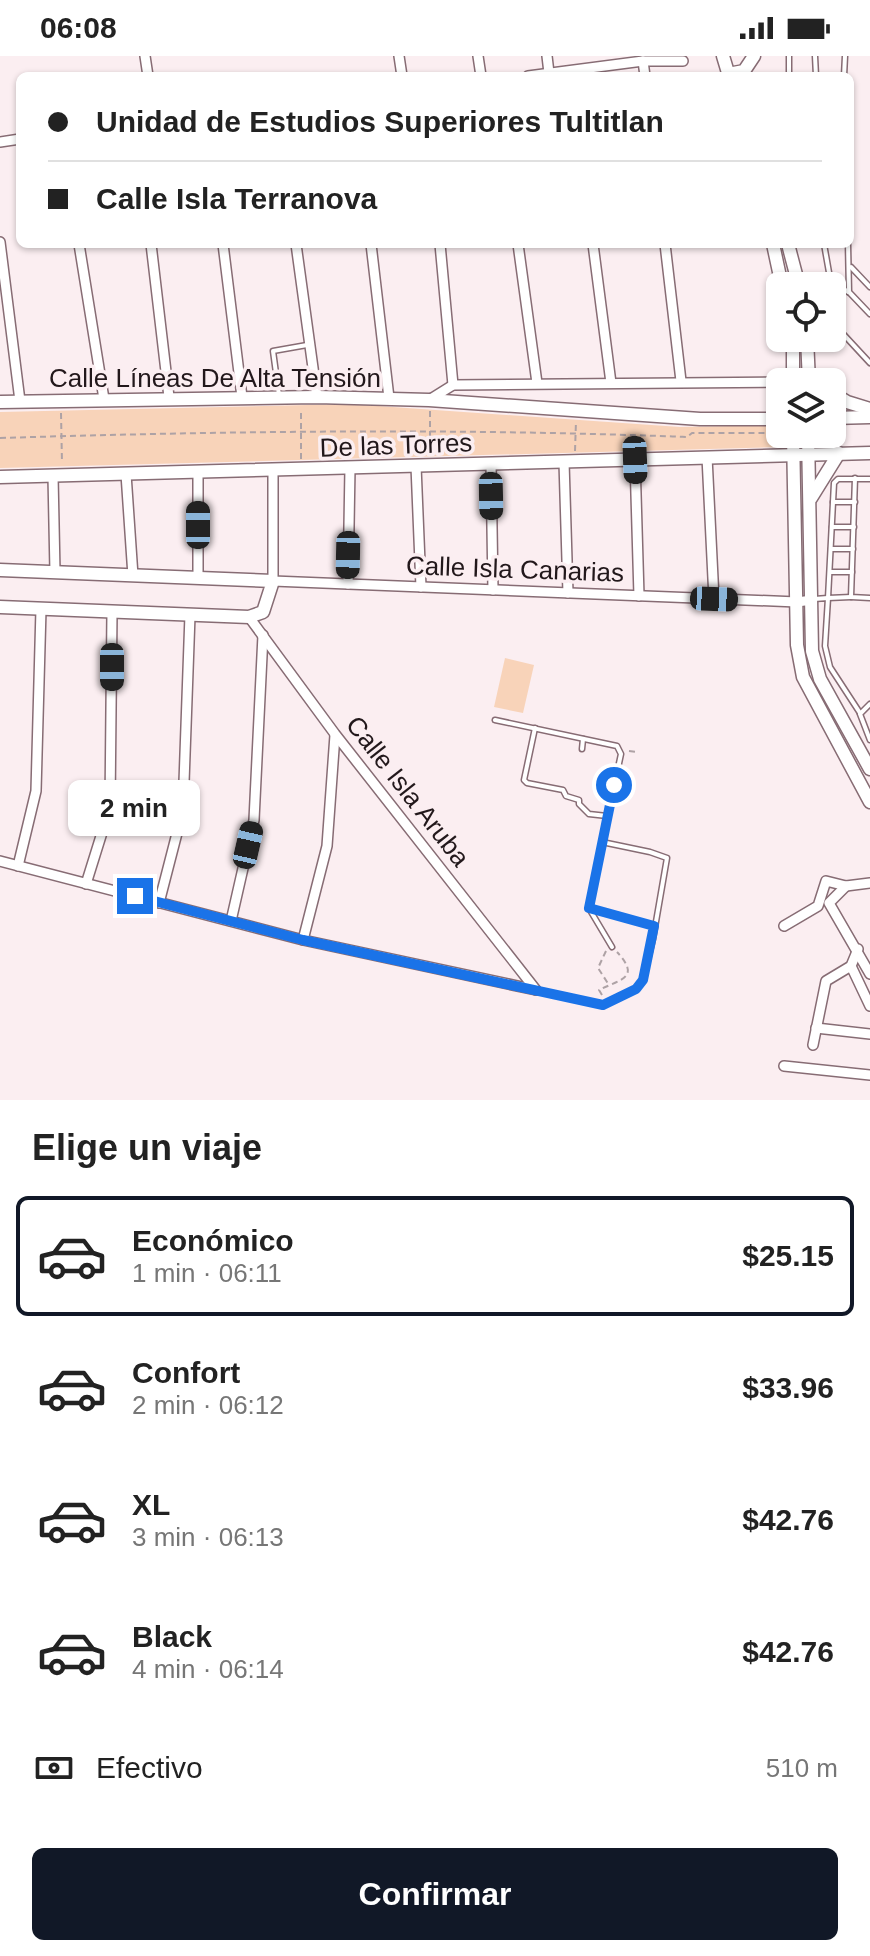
<!DOCTYPE html>
<html lang="es">
<head>
<meta charset="utf-8">
<style>
	body { margin:0; font-family:Arial,sans-serif; background:#f2f2f2; color:#222; height:100vh; display:flex; flex-direction:column; font-size:30px; white-space:nowrap }
	* { box-sizing:border-box; margin:0 }
	p { font-size:26px; color:#767676 }
	.icon { flex:none; width:44px; height:44px; fill:none; stroke:currentColor; stroke-width:2; stroke-linecap:round; stroke-linejoin:round }
	.map { position:relative; height:1044px; overflow:hidden }
	.panel { display:flex; flex-direction:column; background:#fff; flex:1 }
	.panel>* { flex:none }
	.guide { position:absolute; left:16px; top:16px; width:838px; height:176px; border-radius:12px; box-shadow:0 2px 6px #0004; display:grid; align-content:center; height:176px; padding:0 32px; background:#fff }
	.controls { position:absolute; left:766px; top:216px; display:grid; gap:16px }
	.controls a { display:grid; place-items:center; width:80px; height:80px; border-radius:12px; background:#fff; box-shadow:0 2px 6px #0004; font-size:40px }
	.end { position:absolute; width:36px; height:36px; margin:-18px; border:10px solid #1a73e8; background:#fff; box-shadow:0 0 0 4px #fff }
	.from { border-radius:50% }
	.bubble { position:absolute; height:56px; border-radius:12px; background:#fff; box-shadow:0 2px 6px #0004; font-size:26px; font-weight:800; line-height:56px; text-align:center }
	.car { position:absolute; width:24px; height:48px; margin:-24px -12px; border-radius:10px; box-shadow:0 0 6px 2px #0007; background:linear-gradient(#222 24%,#8ab4d8 0 40%,#222 0 76%,#8ab4d8 0 86%,#222 0) }
	.guide b { display:flex; align-items:center; gap:28px; height:76px; font-size:30px }
	.guide b+b { border-top:2px solid #e0e0e0 }
	.guide i { width:20px; height:20px; background:#222 }
	ul { padding:0; list-style:none }
	li { display:flex; align-items:center; gap:24px; height:120px; margin:0 16px 12px; padding:0 16px; border:4px solid transparent; border-radius:12px }
	li div { flex:1 }
	li b { display:block; font-size:30px }
	li em { font-style:normal; font-weight:800 }
	li.current { border-color:#111827 }
	li>.icon { width:72px; height:72px; stroke-width:1.5 }
	h2 { padding:0 32px; font-size:36px; line-height:96px }
	.pay { display:flex; align-items:center; gap:20px; height:88px; padding:0 32px; font-size:30px }
	.pay p { margin-inline-start:auto }
	.cta { display:flex; gap:16px; margin-top:auto; padding:16px 32px }
	.cta a { flex:1; height:92px; border-radius:12px; background:#111827; color:#fff; font-size:32px; font-weight:800; line-height:92px; text-align:center }
	.status { display:flex; justify-content:space-between; align-items:center; height:56px; padding:0 40px; background:#fff; direction:ltr }
	.status svg { height:22px; fill:currentColor }
	.map>svg:first-child { display:block }
</style>
</head>
<body>
<div class="status"><b>06:08</b><svg viewBox="0 0 49 12"><path d="M0 12V9h3v3zM5 12V6h3v6zM10 12V3h3v9zM15 12V0h3v12zM26 1h20v11H26zM47 4h2v5h-2z"/></svg></div>
<div class="map">
<svg width="870" height="1044" viewBox="0 0 870 1044">
	<rect width="100%" height="100%" fill="#fbeef1"/>
	<!-- green -->
	<g fill="#f8d3b9">
		<polygon points="350,348 680,371 780,369 780,378 785,378 784,391 0,412 0,356"/>
		<polygon points="505,602 534,609 523,657 494,651"/>
	</g>
	<g fill="none" stroke-linecap="round" stroke-linejoin="round">
		<defs>
			<g id="lane">
				<polyline points="789,0 789,20"/>
				<polyline points="815,0 816,20"/>
				<polyline points="844,20 845,0"/>
				<polyline points="824,188 830,222 848,236"/>
				<polyline points="848,188 849,236 870,258"/>
				<polyline points="851,211 870,231"/>
				<polyline points="832,266 870,307"/>
				<polyline points="279,339 273,295 307,289"/>
				<polyline points="855,422 851,541 870,542"/>
				<polyline points="833,446 855,446"/>
				<polyline points="832,471 854,471"/>
				<polyline points="831,493 853,493"/>
				<polyline points="830,516 852,516"/>
				<polyline points="851,541 828,542 834,427 838,423 870,423"/>
				<polyline points="814,543 828,542 825,590 830,611 860,657"/>
				<polyline points="870,648 860,658 870,684"/>
				<polyline points="495,664 617,690 621,698 602,786"/>
				<polyline points="535,672 524,724 527,727 563,734 566,740 579,744 579,748 589,758 607,760"/>
				<polyline points="582,693 583,683"/>
				<polyline points="590,854 612,891"/>
				<polyline points="538,935 603,949 636,933 643,924 653,883 667,802 650,796 602,786 589,852 654,870"/>
			</g>
			<g id="street">
				<polyline points="145,0 148,20"/>
				<polyline points="399,0 402,20"/>
				<polyline points="478,0 481,20"/>
				<polyline points="547,0 549,17"/>
				<polyline points="643,5 645,20"/>
				<polyline points="528,20 643,5 683,5"/>
				<polyline points="0,86 20,83"/>
				<polyline points="0,186 20,345"/>
				<polyline points="79,188 104,343"/>
				<polyline points="151,188 169,341"/>
				<polyline points="223,188 242,341"/>
				<polyline points="296,188 317,341"/>
				<polyline points="371,188 389,342"/>
				<polyline points="440,188 453,329"/>
				<polyline points="518,188 537,327"/>
				<polyline points="593,188 611,327"/>
				<polyline points="665,188 681,325"/>
				<polyline points="429,344 453,329 793,326"/>
				<polyline points="707,401 714,543"/>
				<polyline points="635,404 639,540"/>
				<polyline points="564,406 568,537"/>
				<polyline points="491,408 493,534"/>
				<polyline points="416,410 421,531"/>
				<polyline points="273,414 273,525 797,546 812,544"/>
				<polyline points="198,416 198,522"/>
				<polyline points="126,418 133,520"/>
				<polyline points="53,420 55,516"/>
				<polyline points="348,528 350,412"/>
				<polyline points="249,561 335,678 536,934"/>
				<polyline points="0,805 303,884 536,934"/>
				<polyline points="18,810 36,735 41,553"/>
				<polyline points="86,828 110,751 112,556"/>
				<polyline points="846,830 829,847 870,918"/>
				<polyline points="159,847 183,754 190,559"/>
				<polyline points="231,865 254,764 263,579"/>
				<polyline points="784,870 818,850 826,825 846,830 870,827"/>
				<polyline points="303,884 327,790 335,679"/>
				<polyline points="851,910 870,950"/>
				<polyline points="816,972 870,978"/>
				<polyline points="813,989 826,925 851,910 858,893"/>
				<polyline points="784,1010 870,1019"/>
			</g>
			<g id="secondary">
				<polyline points="723,0 729,20"/>
				<polyline points="728,18 744,15 754,0"/>
				<polyline points="773,188 782,230"/>
				<polyline points="788,188 799,230"/>
				<polyline points="807,282 809,326"/>
				<polyline points="793,326 793,282"/>
				<polyline points="832,337 847,346 870,353"/>
				<polyline points="0,346 317,341 429,344 700,363 780,363"/>
				<polyline points="832,362 870,361"/>
				<polyline points="793,378 797,589 803,621 870,746"/>
				<polyline points="808,378 812,595 820,623 870,713"/>
				<polyline points="0,421 870,397"/>
				<polyline points="811,442 839,397"/>
				<polyline points="0,514 273,525 263,556 249,561 0,551"/>
			</g>
		</defs>
		<!-- lane casing -->
		<use href="#lane" stroke="#876c74" stroke-width="7"/>
		<!-- street casing -->
		<use href="#street" stroke="#876c74" stroke-width="12"/>
		<!-- secondary casing -->
		<use href="#secondary" stroke="#876c74" stroke-width="15"/>
		<!-- path -->
		<g stroke="#aea2a5" stroke-width="2" stroke-dasharray="6 4" stroke-linecap="butt">
			<polyline points="430,355 430,397"/>
			<polyline points="61,357 62,407"/>
			<path d="M0 382C229 375 458 372 687 381L692 377H780"/>
			<polyline points="575,395 576,365"/>
			<polyline points="301,403 301,354"/>
			<polyline points="629,695 638,696"/>
			<polyline points="606,895 598,912 609,929"/>
			<path d="M602 939 599 934C621 923 641 922 617 896"/>
		</g>
		<!-- lane -->
		<use href="#lane" stroke="#fff" stroke-width="4"/>
		<!-- street -->
		<use href="#street" stroke="#fff" stroke-width="9"/>
		<!-- secondary -->
		<use href="#secondary" stroke="#fff" stroke-width="12"/>
	</g>
	<g fill="none" stroke-linecap="round" stroke-linejoin="round">
		<!-- route -->
		<polyline stroke="#1a73e8" stroke-width="10" points="135,840 303,884 603,949 636,933 643,924 654,870 589,852 614,729"/>
	</g>
	<g text-anchor="middle" dominant-baseline="central" stroke-width="7" stroke-linejoin="round" paint-order="stroke">
		<!-- street labels -->
		<g font-size="26" fill="#22181b" stroke="#fbeef1">
			<text x="215" y="322">Calle Líneas De Alta Tensión</text>
			<text transform="translate(396 389) rotate(-2)">De las Torres</text>
			<text transform="translate(515 513) rotate(2)">Calle Isla Canarias</text>
			<text transform="translate(408 735) rotate(52)">Calle Isla Aruba</text>
		</g>
	</g>
</svg>
<div class="controls">
<a><svg class="icon" aria-label="locate" viewBox="0 0 24 24"><circle cx="12" cy="12" r="6"/><path d="M12 2v4M12 18v4M2 12h4M18 12h4"/></svg></a>
<a><svg class="icon" aria-label="layers" viewBox="0 0 24 24"><path d="M12 4l9 5-9 5-9-5zM3 14l9 5 9-5"/></svg></a>
</div>
<i class="end from" style="left:614px;top:729px"></i>
<i class="end" style="left:135px;top:840px"></i>
<div class="bubble" style="left:68px;top:724px;width:132px">2 min</div>
<i class="car" style="left:635px;top:404px;rotate:178deg"></i>
<i class="car" style="left:491px;top:440px;rotate:179deg"></i>
<i class="car" style="left:198px;top:469px;rotate:0deg"></i>
<i class="car" style="left:348px;top:499px;rotate:181deg"></i>
<i class="car" style="left:714px;top:543px;rotate:92deg"></i>
<i class="car" style="left:112px;top:611px;rotate:180deg"></i>
<i class="car" style="left:248px;top:789px;rotate:13deg"></i>
<div class="guide">
<b><i class="from"></i>Unidad de Estudios Superiores Tultitlan</b>
<b><i></i>Calle Isla Terranova</b>
</div>
</div>
<section class="panel">
<h2>Elige un viaje</h2>
<ul>
<li class="current"><svg class="icon" aria-label="car" viewBox="0 0 24 24"><path d="M5 17H2v-5l4-1 3-4h7l3 4 3 1v5h-3M9 17h6M6 11h13"/><circle cx="7" cy="17" r="2"/><circle cx="17" cy="17" r="2"/></svg><div><b>Económico</b><p>1 min · 06:11</p></div><em>$25.15</em></li>
<li><svg class="icon" aria-label="car" viewBox="0 0 24 24"><path d="M5 17H2v-5l4-1 3-4h7l3 4 3 1v5h-3M9 17h6M6 11h13"/><circle cx="7" cy="17" r="2"/><circle cx="17" cy="17" r="2"/></svg><div><b>Confort</b><p>2 min · 06:12</p></div><em>$33.96</em></li>
<li><svg class="icon" aria-label="car" viewBox="0 0 24 24"><path d="M5 17H2v-5l4-1 3-4h7l3 4 3 1v5h-3M9 17h6M6 11h13"/><circle cx="7" cy="17" r="2"/><circle cx="17" cy="17" r="2"/></svg><div><b>XL</b><p>3 min · 06:13</p></div><em>$42.76</em></li>
<li><svg class="icon" aria-label="car" viewBox="0 0 24 24"><path d="M5 17H2v-5l4-1 3-4h7l3 4 3 1v5h-3M9 17h6M6 11h13"/><circle cx="7" cy="17" r="2"/><circle cx="17" cy="17" r="2"/></svg><div><b>Black</b><p>4 min · 06:14</p></div><em>$42.76</em></li>
</ul>
<div class="pay"><svg class="icon" aria-label="cash" viewBox="0 0 24 24"><path d="M3 7h18v10H3z"/><circle cx="12" cy="12" r="2"/></svg>Efectivo<p>510 m</p></div>
<div class="cta"><a>Confirmar</a></div>
</section>
</body>
</html>
